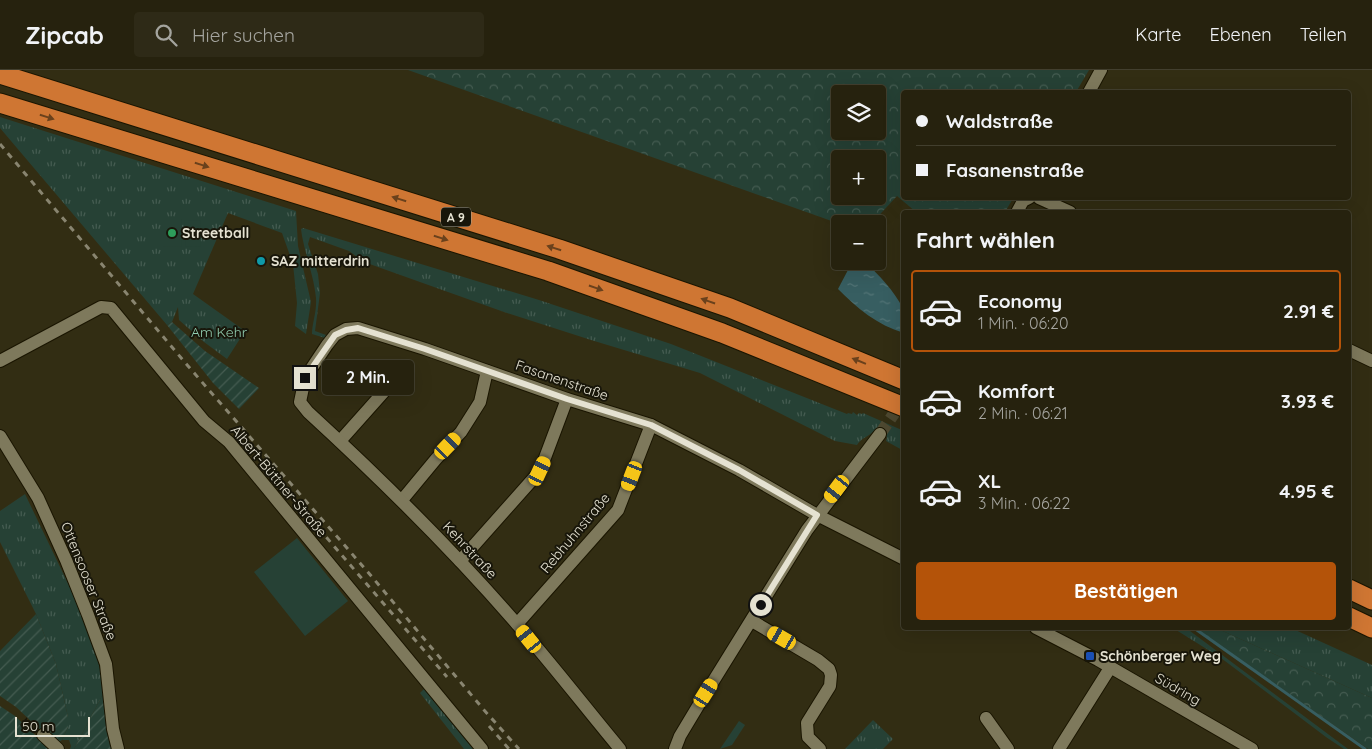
<!DOCTYPE html>
<html lang="de">
<head>
<meta charset="utf-8">
<style>
	body { margin:0; font-family:Quicksand,sans-serif; background:#2e2a17; color:#f1f3f6; height:100vh; display:flex; flex-direction:column; font-size:19px; white-space:nowrap }
	* { box-sizing:border-box; margin:0 }
	p { font-size:16px; color:#a4a49e }
	.icon { flex:none; width:28px; height:28px; fill:none; stroke:currentColor; stroke-width:2; stroke-linecap:round; stroke-linejoin:round }
	.map { position:relative; flex:1; overflow:hidden }
	.details { position:absolute; left:901px; top:140px; width:450px; height:420px; display:flex; flex-direction:column; background:#26220e; border-radius:5px; box-shadow:0 5px 20px #0002,0 0 0 1px #423f2e }
	.details>* { flex:none }
	.hud { position:absolute; left:901px; top:20px; width:450px; height:110px; border-radius:5px; box-shadow:0 5px 20px #0002,0 0 0 1px #423f2e; display:grid; align-content:center; height:110px; padding:0 15px; background:#26220e }
	.tools { position:absolute; left:831px; top:15px; display:grid; gap:10px }
	.tools a { display:grid; place-items:center; width:55px; height:55px; border-radius:5px; background:#26220e; box-shadow:0 5px 20px #0002,0 0 0 1px #423f2e; font-size:25px }
	.scale { position:absolute; left:15px; bottom:12px; width:75px; box-sizing:border-box; padding-left:5px; border:2px solid #e5e2d2; border-top:0; font-size:14px; line-height:18px; white-space:nowrap; color:#e5e2d2; -webkit-text-stroke:4px #18160a; paint-order:stroke }
	.end { position:absolute; width:22px; height:22px; margin:-11px; border:6px solid #e5e2d2; background:#111; box-shadow:0 0 0 2px #111 }
	.from { border-radius:50% }
	.bubble { position:absolute; height:35px; border-radius:5px; background:#26220e; box-shadow:0 5px 20px #0002,0 0 0 1px #423f2e; font-size:16px; font-weight:800; line-height:35px; text-align:center }
	.car { position:absolute; width:15px; height:30px; margin:-15px -8px; border-radius:6px; box-shadow:0 0 4px 1px #0007; background:linear-gradient(#f5c518 24%,#345 0 40%,#f5c518 0 76%,#345 0 86%,#f5c518 0) }
	.hud b { display:flex; align-items:center; gap:18px; height:48px; font-size:19px }
	.hud b+b { border-top:1px solid #423f2e }
	.hud i { width:12px; height:12px; background:#f1f3f6 }
	ul { padding:0; list-style:none }
	li { display:flex; align-items:center; gap:15px; height:82px; margin:0 10px 8px; padding:0 5px; border:2px solid transparent; border-radius:5px }
	li div { flex:1 }
	li b { display:block; font-size:19px }
	li em { font-style:normal; font-weight:800 }
	li.selected { border-color:#b45309 }
	li>.icon { width:45px; height:45px; stroke-width:1.5 }
	h2 { padding:0 15px; font-size:22px; line-height:60px }
	.cta { display:flex; gap:10px; margin-top:auto; padding:10px 15px }
	.cta a { flex:1; height:58px; border-radius:5px; background:#b45309; color:#fff; font-size:20px; font-weight:800; line-height:58px; text-align:center }
	header { display:flex; align-items:center; gap:30px; box-sizing:border-box; height:70px; padding:0 25px; background:#26220e; border-bottom:1px solid #423f2e }
	header strong { font-size:24px }
	nav { display:flex; gap:28px; margin-inline-start:auto; font-size:18px }
	.search { width:350px; height:45px; background:#2e2a17; display:flex; align-items:center; gap:12px; box-sizing:border-box; padding:0 18px; border-radius:5px; color:#a4a49e; font-size:19px }
	.map>svg:first-child { display:block }
</style>
</head>
<body>
<header>
<strong>Zipcab</strong>
<div class="search"><svg class="icon" aria-label="search" viewBox="0 0 24 24"><circle cx="10" cy="10" r="6"/><path d="M15 15l6 6"/></svg>Hier suchen</div>
<nav><a>Karte</a><a>Ebenen</a><a>Teilen</a></nav>
</header>
<div class="map">
<svg width="1372" height="679" viewBox="0 0 1372 679">
	<defs>
		<pattern id="grass-tufts" width="24" height="20" patternUnits="userSpaceOnUse" patternTransform="scale(1.25)"><rect width="24" height="20" fill="#264135"/><path d="M3 7l-1-3M5 7V3M7 7l1-3M15 17l-1-3M17 17v-4M19 17l1-3" fill="none" stroke="#455c51"/></pattern>
		<pattern id="forest-crowns" width="20" height="18" patternUnits="userSpaceOnUse" patternTransform="scale(1.25)"><rect width="20" height="18" fill="#264135"/><path d="M2 6a3 3 0 1 1 6 0M12 15a3 3 0 1 1 6 0" fill="none" stroke="#455c51"/></pattern>
		<pattern id="garden-furrows" width="10" height="10" patternUnits="userSpaceOnUse" patternTransform="scale(1.25)"><rect width="10" height="10" fill="#264135"/><path d="M-1 1l2-2M0 10L10 0M9 11l2-2" fill="none" stroke="#455c51"/></pattern>
		<pattern id="water-ripples" width="26" height="14" patternUnits="userSpaceOnUse" patternTransform="scale(1.25)"><rect width="26" height="14" fill="#375e61"/><path d="M2 4q2-2 4 0t4 0M15 11q2-2 4 0t4 0" fill="none" stroke="#547577"/></pattern>
	</defs>
	<rect width="100%" height="100%" fill="#322d13"/>
	<!-- grass -->
	<g fill="url(#grass-tufts)">
		<polygon points="0,47 296,141 298,176 311,232 306,264 295,256 297,233 293,194 282,163 228,143 193,224 245,261 227,289 204,272 179,250 178,237 172,252 167,255 0,58"/>
		<path d="M303 158 539 230 671 274 847 344 848 343 852 344 853 342 857 345 859 343 862 344 863 343 904 361V381L886 371 887 367 874 361C868 367 861 368 857 375L835 371 700 303 591 270 504 242 364 192 349 181 310 167 308 174 318 204 320 223 315 261 326 265 325 268 312 264C312 253 317 242 316 228 314 207 306 187 302 166L301 159Z"/>
		<polygon points="25,424 74,526 94,576 101,603 104,622 74,679 70,679 71,676 69,670 62,670 68,657 68,647 56,594 36,544 0,472 0,441"/>
		<polygon points="1173,558 1186,558 1348,679 1344,679 1326,667 1221,588"/>
		<polygon points="1216,558 1291,558 1372,595 1372,628"/>
		<polygon points="424,619 473,679 464,679 420,623"/>
		<polygon points="873,650 893,669 883,679 845,679"/>
		<polygon points="739,651 745,655 732,675 720,679"/>
	</g>
	<!-- forest -->
	<g fill="url(#forest-crowns)" fill-rule="evenodd">
		<path d="M408 0H1089L1076 22H904V128H1009L1012 130 1005 142H916L897 126 871 154H840ZM840 24H878V61H840ZM840 89H878V126H840Z"/>
		<polygon points="1195,558 1216,558 1372,628 1372,679 1368,679"/>
	</g>
	<!-- garden -->
	<g fill="url(#garden-furrows)">
		<polygon points="172,252 205,281 259,318 239,339 213,313 167,255"/>
		<polygon points="36,544 56,594 68,647 68,657 62,670 57,673 51,670 16,637 0,626 0,581"/>
		<polygon points="104,622 111,679 74,679"/>
		<polygon points="0,636 15,646 50,679 0,679"/>
	</g>
	<!-- pitch -->
	<g fill="#264135">
		<polygon points="163,149 181,149 182,176 163,177"/>
		<polygon points="200,150 201,176 186,177 184,151"/>
		<polygon points="297,468 348,531 305,566 254,502"/>
	</g>
	<!-- water -->
	<path fill="url(#water-ripples)" d="M860 191H865C878 205 895 221 903 239 906 245 904 255 904 263 877 255 857 238 838 219L848 200Z"/>
	<g fill="none" stroke-linecap="round" stroke-linejoin="round">
		<!-- stream -->
		<polyline stroke="#375e61" stroke-width="3" points="1194,558 1365,679"/>
		<!-- minor-tunnel -->
		<polyline stroke="#4d4830" stroke-width="12" stroke-dasharray="12 6" stroke-linecap="butt" points="880,364 904,329"/>
		<defs>
			<g id="minor">
				<polyline points="1089,22 1101,0"/>
				<polyline points="1039,128 1070,142"/>
				<polyline points="1017,142 1023,131 1029,128"/>
				<polyline points="1349,280 1372,291"/>
				<polyline points="0,291 101,237 111,238 204,351 229,372 482,679"/>
				<polyline points="0,366 38,428 66,490 88,545 106,594 113,659 118,679"/>
				<polyline points="340,371 389,316"/>
				<polyline points="402,430 436,389 461,362 480,332 487,301"/>
				<polyline points="460,491 540,401 567,329"/>
				<polyline points="752,551 818,590 829,599 831,605 830,616 807,653 808,667 820,679"/>
				<polyline points="517,554 618,440 651,355"/>
				<polyline points="1036,558 1098,590 1252,679"/>
				<polyline points="986,648 1008,679"/>
				<polyline points="43,665 58,679"/>
				<path d="M620 679C585 637 552 594 516 553 451 478 381 409 308 342L300 332 305 308 327 275 335 265 346 259 358 258 425 279 567 329 651 355 739 400 817 445 904 489"/>
				<polyline points="675,679 680,666 701,631 807,460 880,364"/>
				<polyline points="1059,679 1110,598"/>
			</g>
			<g id="highway">
				<polyline points="0,4 559,179 730,238 904,310"/>
				<polyline points="0,33 548,201 722,263 904,337"/>
				<polyline points="1349,519 1372,530"/>
				<polyline points="1349,547 1372,558"/>
			</g>
		</defs>
		<!-- minor casing -->
		<use href="#minor" stroke="#1a1500" stroke-width="14"/>
		<!-- highway casing -->
		<use href="#highway" stroke="#1a1500" stroke-width="21"/>
		<!-- minor -->
		<use href="#minor" stroke="#7e795c" stroke-width="12"/>
		<!-- highway -->
		<use href="#highway" stroke="#cf7633" stroke-width="19"/>
		<!-- rail -->
		<g stroke="#898570" stroke-width="3" stroke-dasharray="6 6" stroke-linecap="butt">
			<polyline points="0,74 188,296 367,501 484,640 519,679"/>
			<polyline points="295,431 447,607"/>
			<polyline points="489,656 509,679"/>
		</g>
	</g>
	<!-- one-way arrows -->
	<defs><path id="oneway-solid" d="M-6-.8H1V-3.2L6.5 0L1 3.2V.8H-6Z" transform="scale(1.25)"/></defs>
	<g fill="#6a411c">
		<use href="#oneway-solid" transform="translate(47 47) rotate(17)"/>
		<use href="#oneway-solid" transform="translate(202 95) rotate(17)"/>
		<use href="#oneway-solid" transform="translate(399 129) rotate(-163)"/>
		<use href="#oneway-solid" transform="translate(441 168) rotate(17)"/>
		<use href="#oneway-solid" transform="translate(554 178) rotate(-162)"/>
		<use href="#oneway-solid" transform="translate(596 218) rotate(19)"/>
		<use href="#oneway-solid" transform="translate(708 231) rotate(-161)"/>
		<use href="#oneway-solid" transform="translate(859 291) rotate(-158)"/>
	</g>
	<g fill="none" stroke-linecap="round" stroke-linejoin="round">
		<!-- route -->
		<polyline stroke="#e5e2d2" stroke-width="6" points="305,308 335,265 346,260 358,258 425,279 567,329 651,355 739,400 817,445 761,535"/>
	</g>
	<!-- markers -->
	<circle fill="#2e9e5b" stroke="#18160a" stroke-width="2" cx="172" cy="163" r="5"/>
	<circle fill="#0f9aa8" stroke="#18160a" stroke-width="2" cx="261" cy="191" r="5"/>
	<rect fill="#1a4fb4" stroke="#18160a" stroke-width="2" x="1085" y="581" width="10" height="10" rx="2.5"/>
	<g text-anchor="middle" dominant-baseline="central" stroke-width="4" stroke-linejoin="round" paint-order="stroke">
		<!-- shield labels -->
		<rect fill="#18160a" stroke="#a8a596" stroke-width="1" x="441" y="137.5" width="30" height="19" rx="4"/>
		<g font-size="12" font-weight="bold" fill="#e5e2d2">
			<text x="456" y="147">A 9</text>
		</g>
		<!-- poi labels -->
		<g font-size="14" font-weight="bold" fill="#e5e2d2" stroke="#18160a" text-anchor="start">
			<text x="182" y="163">Streetball</text>
			<text x="271" y="191">SAZ mitterdrin</text>
			<text x="1100" y="586">Schönberger Weg</text>
		</g>
		<!-- park labels -->
		<g font-size="14" fill="#92ceb1" stroke="#18160a">
			<text x="219" y="262">Am Kehr</text>
		</g>
		<!-- street labels -->
		<g font-size="14" fill="#e5e2d2" stroke="#18160a">
			<text transform="translate(562 310) rotate(19)">Fasanenstraße</text>
			<text transform="translate(279 411) rotate(50)">Albert-Büttner-Straße</text>
			<text transform="translate(575 463) rotate(-50)">Rebhuhnstraße</text>
			<text transform="translate(470 480) rotate(47)">Kehrstraße</text>
			<text transform="translate(89 511) rotate(68)">Ottensooser Straße</text>
			<text transform="translate(1178 619) rotate(30)">Südring</text>
		</g>
	</g>
</svg>
<div class="tools">
<a><svg class="icon" aria-label="layers" viewBox="0 0 24 24"><path d="M12 4l9 5-9 5-9-5zM3 14l9 5 9-5"/></svg></a>
<a>+</a>
<a>−</a>
</div>
<div class="scale">50 m</div>
<i class="end from" style="left:761px;top:535px"></i>
<i class="end" style="left:305px;top:308px"></i>
<div class="bubble" style="left:322px;top:290px;width:92px">2 Min.</div>
<i class="car" style="left:448px;top:376px;rotate:44deg"></i>
<i class="car" style="left:540px;top:401px;rotate:25deg"></i>
<i class="car" style="left:632px;top:406px;rotate:201deg"></i>
<i class="car" style="left:837px;top:419px;rotate:217deg"></i>
<i class="car" style="left:782px;top:568px;rotate:300deg"></i>
<i class="car" style="left:529px;top:569px;rotate:321deg"></i>
<i class="car" style="left:706px;top:623px;rotate:32deg"></i>
<div class="hud">
<b><i class="from"></i>Waldstraße</b>
<b><i></i>Fasanenstraße</b>
</div>
<section class="details">
<h2>Fahrt wählen</h2>
<ul>
<li class="selected"><svg class="icon" aria-label="car" viewBox="0 0 24 24"><path d="M5 17H2v-5l4-1 3-4h7l3 4 3 1v5h-3M9 17h6M6 11h13"/><circle cx="7" cy="17" r="2"/><circle cx="17" cy="17" r="2"/></svg><div><b>Economy</b><p>1 Min. · 06:20</p></div><em>2.91 €</em></li>
<li><svg class="icon" aria-label="car" viewBox="0 0 24 24"><path d="M5 17H2v-5l4-1 3-4h7l3 4 3 1v5h-3M9 17h6M6 11h13"/><circle cx="7" cy="17" r="2"/><circle cx="17" cy="17" r="2"/></svg><div><b>Komfort</b><p>2 Min. · 06:21</p></div><em>3.93 €</em></li>
<li><svg class="icon" aria-label="car" viewBox="0 0 24 24"><path d="M5 17H2v-5l4-1 3-4h7l3 4 3 1v5h-3M9 17h6M6 11h13"/><circle cx="7" cy="17" r="2"/><circle cx="17" cy="17" r="2"/></svg><div><b>XL</b><p>3 Min. · 06:22</p></div><em>4.95 €</em></li>
</ul>
<div class="cta"><a>Bestätigen</a></div>
</section>
</div>
</body>
</html>
